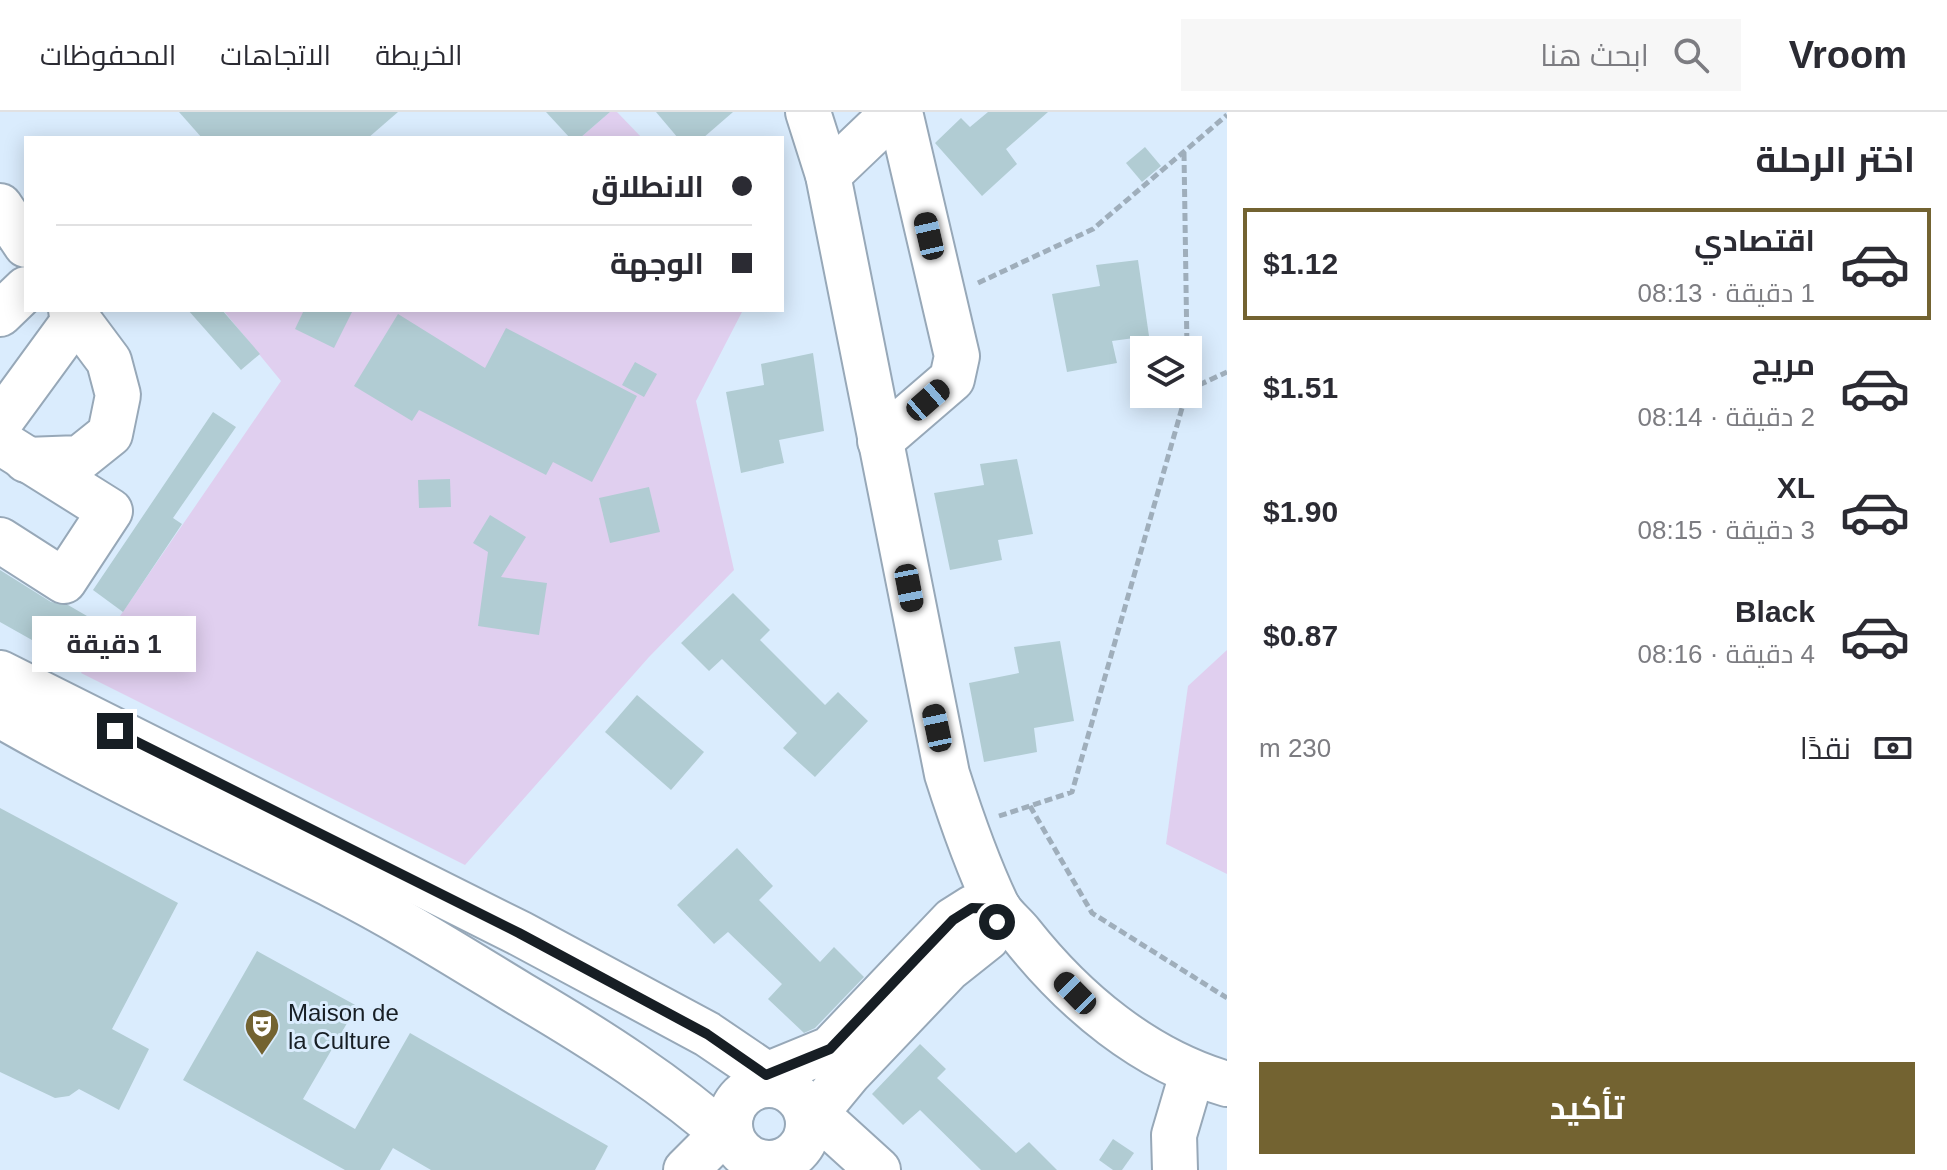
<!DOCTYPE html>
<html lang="ar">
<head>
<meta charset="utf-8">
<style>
	body { margin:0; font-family:Helvetica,Cairo,sans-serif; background:#f7f7f7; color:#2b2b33; direction:rtl; height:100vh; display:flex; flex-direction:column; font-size:30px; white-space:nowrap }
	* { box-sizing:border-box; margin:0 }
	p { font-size:26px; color:#7c7c81 }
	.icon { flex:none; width:44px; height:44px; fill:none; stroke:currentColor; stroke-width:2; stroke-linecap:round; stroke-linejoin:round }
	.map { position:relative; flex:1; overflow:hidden; direction:ltr }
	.panel { display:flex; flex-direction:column; background:#fff; width:720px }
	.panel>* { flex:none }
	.hud { position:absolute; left:24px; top:24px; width:760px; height:176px; border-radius:0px; box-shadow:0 4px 20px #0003; direction:rtl; display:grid; align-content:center; height:176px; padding:0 32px; background:#fff }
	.fabs { position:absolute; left:1130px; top:224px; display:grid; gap:16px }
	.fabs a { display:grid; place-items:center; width:72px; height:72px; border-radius:0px; background:#fff; box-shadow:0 4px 20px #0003; font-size:40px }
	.end { position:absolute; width:36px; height:36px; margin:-18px; border:10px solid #171e24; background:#fff; box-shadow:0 0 0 4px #fff }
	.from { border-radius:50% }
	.bubble { position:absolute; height:56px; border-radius:0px; background:#fff; box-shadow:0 4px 20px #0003; font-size:26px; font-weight:700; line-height:56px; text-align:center; direction:rtl }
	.car { position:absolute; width:24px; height:48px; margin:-24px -12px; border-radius:10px; box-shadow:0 0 6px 2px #0007; background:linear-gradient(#222 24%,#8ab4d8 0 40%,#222 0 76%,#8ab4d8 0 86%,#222 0) }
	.hud b { display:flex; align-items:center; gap:28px; height:76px; font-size:30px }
	.hud b+b { border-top:2px solid #e1e1e2 }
	.hud i { width:20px; height:20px; background:#2b2b33 }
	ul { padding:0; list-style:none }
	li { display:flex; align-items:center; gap:24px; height:112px; margin:0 16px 12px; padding:0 16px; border:4px solid transparent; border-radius:0px }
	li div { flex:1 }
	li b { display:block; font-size:30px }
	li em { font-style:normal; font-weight:700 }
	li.active { border-color:#736331 }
	li>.icon { width:72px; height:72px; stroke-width:1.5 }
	h2 { padding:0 32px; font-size:36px; line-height:96px }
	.pay { display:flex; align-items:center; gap:20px; height:88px; padding:0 32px; font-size:30px }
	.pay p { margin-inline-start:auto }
	.primary-button { display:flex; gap:16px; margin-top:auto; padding:16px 32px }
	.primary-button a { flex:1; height:92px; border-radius:0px; background:#736331; color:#fff; font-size:32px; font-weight:700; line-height:92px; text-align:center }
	header { display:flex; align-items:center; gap:48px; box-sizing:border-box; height:112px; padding:0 40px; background:#fff; border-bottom:2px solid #e1e1e2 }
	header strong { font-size:38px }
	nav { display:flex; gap:44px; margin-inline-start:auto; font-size:28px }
	.search { width:560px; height:72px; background:#f7f7f7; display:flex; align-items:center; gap:20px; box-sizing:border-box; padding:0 28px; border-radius:0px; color:#7c7c81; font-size:30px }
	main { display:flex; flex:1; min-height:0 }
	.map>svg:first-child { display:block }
</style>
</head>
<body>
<header>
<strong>Vroom</strong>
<div class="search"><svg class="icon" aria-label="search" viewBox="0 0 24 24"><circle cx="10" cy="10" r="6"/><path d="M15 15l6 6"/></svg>ابحث هنا</div>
<nav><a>الخريطة</a><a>الاتجاهات</a><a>المحفوظات</a></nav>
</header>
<main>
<section class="panel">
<h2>اختر الرحلة</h2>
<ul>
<li class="active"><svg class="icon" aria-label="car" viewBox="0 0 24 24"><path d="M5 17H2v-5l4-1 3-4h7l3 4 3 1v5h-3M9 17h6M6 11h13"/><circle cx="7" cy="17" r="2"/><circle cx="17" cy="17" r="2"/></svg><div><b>اقتصادي</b><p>1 دقيقة · 08:13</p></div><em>$1.12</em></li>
<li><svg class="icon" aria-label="car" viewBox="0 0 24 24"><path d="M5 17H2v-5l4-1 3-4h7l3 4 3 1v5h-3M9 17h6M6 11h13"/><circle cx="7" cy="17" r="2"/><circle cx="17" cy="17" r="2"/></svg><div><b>مريح</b><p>2 دقيقة · 08:14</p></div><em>$1.51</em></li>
<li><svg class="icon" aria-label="car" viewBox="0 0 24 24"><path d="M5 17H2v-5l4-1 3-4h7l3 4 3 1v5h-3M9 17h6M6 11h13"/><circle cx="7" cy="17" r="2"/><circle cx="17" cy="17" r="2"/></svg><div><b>XL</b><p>3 دقيقة · 08:15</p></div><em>$1.90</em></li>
<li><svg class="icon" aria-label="car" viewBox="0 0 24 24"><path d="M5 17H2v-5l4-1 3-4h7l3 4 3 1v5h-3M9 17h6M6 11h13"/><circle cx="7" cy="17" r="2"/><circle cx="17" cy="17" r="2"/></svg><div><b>Black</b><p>4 دقيقة · 08:16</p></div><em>$0.87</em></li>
</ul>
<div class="pay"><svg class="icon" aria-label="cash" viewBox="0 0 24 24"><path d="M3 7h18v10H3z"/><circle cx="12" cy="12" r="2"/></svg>نقدًا<p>230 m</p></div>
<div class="primary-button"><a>تأكيد</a></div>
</section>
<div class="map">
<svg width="1227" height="1058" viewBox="0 0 1227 1058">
	<rect width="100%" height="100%" fill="#daecfd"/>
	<!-- green -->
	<g fill="#e0cfef">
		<polygon points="610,0 617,0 642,26 580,26"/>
		<polygon points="223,198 743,198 696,289 734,458 649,545 465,753 81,561 281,269"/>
		<polygon points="1227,538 1227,762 1166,732 1188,574"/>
	</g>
	<!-- building -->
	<g fill="#b1ccd3">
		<polygon points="179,0 398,0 368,26 202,26"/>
		<polygon points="546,0 610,0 580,26 570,26"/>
		<polygon points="656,0 733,0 703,26 678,26"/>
		<polygon points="988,0 1048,0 1006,37 1017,52 982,84 935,31 961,6 970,15"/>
		<polygon points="1145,35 1161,54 1142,70 1126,51"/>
		<polygon points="1138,148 1149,224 1112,229 1117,251 1067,260 1052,182 1100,174 1096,153"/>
		<polygon points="188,198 222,198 260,242 241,258"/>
		<polygon points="304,198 353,198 334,236 295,217"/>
		<polygon points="398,202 485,256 506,216 637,284 592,370 553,350 546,363 419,298 412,309 354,274"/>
		<polygon points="813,241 824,319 779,328 784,351 741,361 726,280 764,273 761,252"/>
		<polygon points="635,250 657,262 644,285 622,273"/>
		<polygon points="213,300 236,315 173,406 182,412 123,500 93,478"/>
		<polygon points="1017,347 1033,422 998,428 1002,448 950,458 934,381 984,373 980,352"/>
		<polygon points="450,367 451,395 419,396 418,368"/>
		<polygon points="649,375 660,420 610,431 599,386"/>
		<polygon points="490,403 526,425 501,465 547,471 539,523 478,514 488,440 473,431"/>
		<polygon points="0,458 51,490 68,493 87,504 64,546 0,510"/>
		<polygon points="733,481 770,518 760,528 825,593 838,580 868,609 815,665 783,636 797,621 722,547 709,559 681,531"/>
		<polygon points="1060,529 1074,609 1034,616 1037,640 984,650 969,571 1019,561 1014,535"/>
		<polygon points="637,583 704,640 671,678 605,620"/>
		<polygon points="0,696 178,791 112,917 149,937 119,998 79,977 69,984 55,986 0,960"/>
		<polygon points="737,736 773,774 759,788 820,850 834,835 864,865 815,916 804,921 768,887 782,872 728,820 714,832 677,793"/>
		<polygon points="257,839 357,894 303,987 355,1017 410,921 608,1034 595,1058 431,1058 393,1036 380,1058 345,1058 183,968"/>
		<polygon points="920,932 946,957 937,966 1016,1041 1029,1030 1057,1058 981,1058 920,998 903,1013 872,982"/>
		<polygon points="1113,1027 1134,1041 1122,1058 1113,1058 1099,1048"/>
	</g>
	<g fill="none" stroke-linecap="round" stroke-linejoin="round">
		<defs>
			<g id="minor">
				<path d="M808 0 828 63 947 662C961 706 977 752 997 794 1003 805 1014 813 1021 822 1074 889 1144 948 1227 972"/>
				<polyline points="828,63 894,0"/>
				<polyline points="0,94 26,133"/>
				<polyline points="0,202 26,177"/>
				<polyline points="0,310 76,206"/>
				<polyline points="880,329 952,267 957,244 900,0"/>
				<polyline points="0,330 110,399 64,469 0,428"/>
				<polyline points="26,348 80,346 110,322 118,283 109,249 71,198"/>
				<polyline points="0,561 519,821 707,922 791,979 878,1058"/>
				<path d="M0 603C109 666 223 718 336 775 399 807 459 845 520 882 595 926 669 973 734 1031"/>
				<circle cx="769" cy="1012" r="39"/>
				<polyline points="751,977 766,963 830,937 953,808 972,796 999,797 997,810 987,826 948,857 849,961 816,1001 809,1015"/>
				<polyline points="686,1058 723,1021 732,999"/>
				<polyline points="1175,1058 1174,1023 1192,962"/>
			</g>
		</defs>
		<!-- minor casing -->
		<use href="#minor" stroke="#97a8b8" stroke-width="48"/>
		<!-- path -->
		<g stroke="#9faebb" stroke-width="5" stroke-dasharray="8 4" stroke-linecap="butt">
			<polyline points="1184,41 1187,238"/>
			<polyline points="978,171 1093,117 1227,3"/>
			<polyline points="1188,278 1227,260"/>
			<polyline points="1030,694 1092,801 1227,886"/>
			<polyline points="999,704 1072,680 1186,282"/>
		</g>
		<!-- minor -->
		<use href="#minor" stroke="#fff" stroke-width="44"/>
	</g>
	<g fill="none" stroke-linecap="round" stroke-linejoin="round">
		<!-- route -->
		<polyline stroke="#171e24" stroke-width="10" points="115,619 519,821 707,922 766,963 830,937 953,808 972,796 999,797 997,810"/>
	</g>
	<!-- icons -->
	<defs>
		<symbol id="theatre-pin" viewBox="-11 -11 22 30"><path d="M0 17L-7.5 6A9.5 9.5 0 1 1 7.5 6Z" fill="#736331" stroke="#daecfd"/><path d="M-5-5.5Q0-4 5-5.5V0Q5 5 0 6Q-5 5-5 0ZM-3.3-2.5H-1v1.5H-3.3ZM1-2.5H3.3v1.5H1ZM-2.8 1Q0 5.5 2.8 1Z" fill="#fff"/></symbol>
	</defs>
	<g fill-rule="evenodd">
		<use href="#theatre-pin" x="242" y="894" width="40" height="54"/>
	</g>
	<g text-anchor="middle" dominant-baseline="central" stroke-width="6" stroke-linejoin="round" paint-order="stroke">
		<!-- poi labels -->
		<g font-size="24" fill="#171e24" stroke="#daecfd" text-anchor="start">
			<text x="288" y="900">Maison de<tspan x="288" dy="28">la Culture</tspan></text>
		</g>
	</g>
</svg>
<div class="fabs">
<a><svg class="icon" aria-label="layers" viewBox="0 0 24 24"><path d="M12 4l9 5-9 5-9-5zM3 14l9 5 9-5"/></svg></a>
</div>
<i class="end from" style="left:997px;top:810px"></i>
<i class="end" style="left:115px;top:619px"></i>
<div class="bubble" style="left:32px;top:504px;width:164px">1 دقيقة</div>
<i class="car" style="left:929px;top:124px;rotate:347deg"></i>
<i class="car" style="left:928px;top:288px;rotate:49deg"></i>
<i class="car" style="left:909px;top:476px;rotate:169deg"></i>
<i class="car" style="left:937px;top:616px;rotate:348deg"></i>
<i class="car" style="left:1075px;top:881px;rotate:315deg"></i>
<div class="hud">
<b><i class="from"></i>الانطلاق</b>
<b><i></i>الوجهة</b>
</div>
</div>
</main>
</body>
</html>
